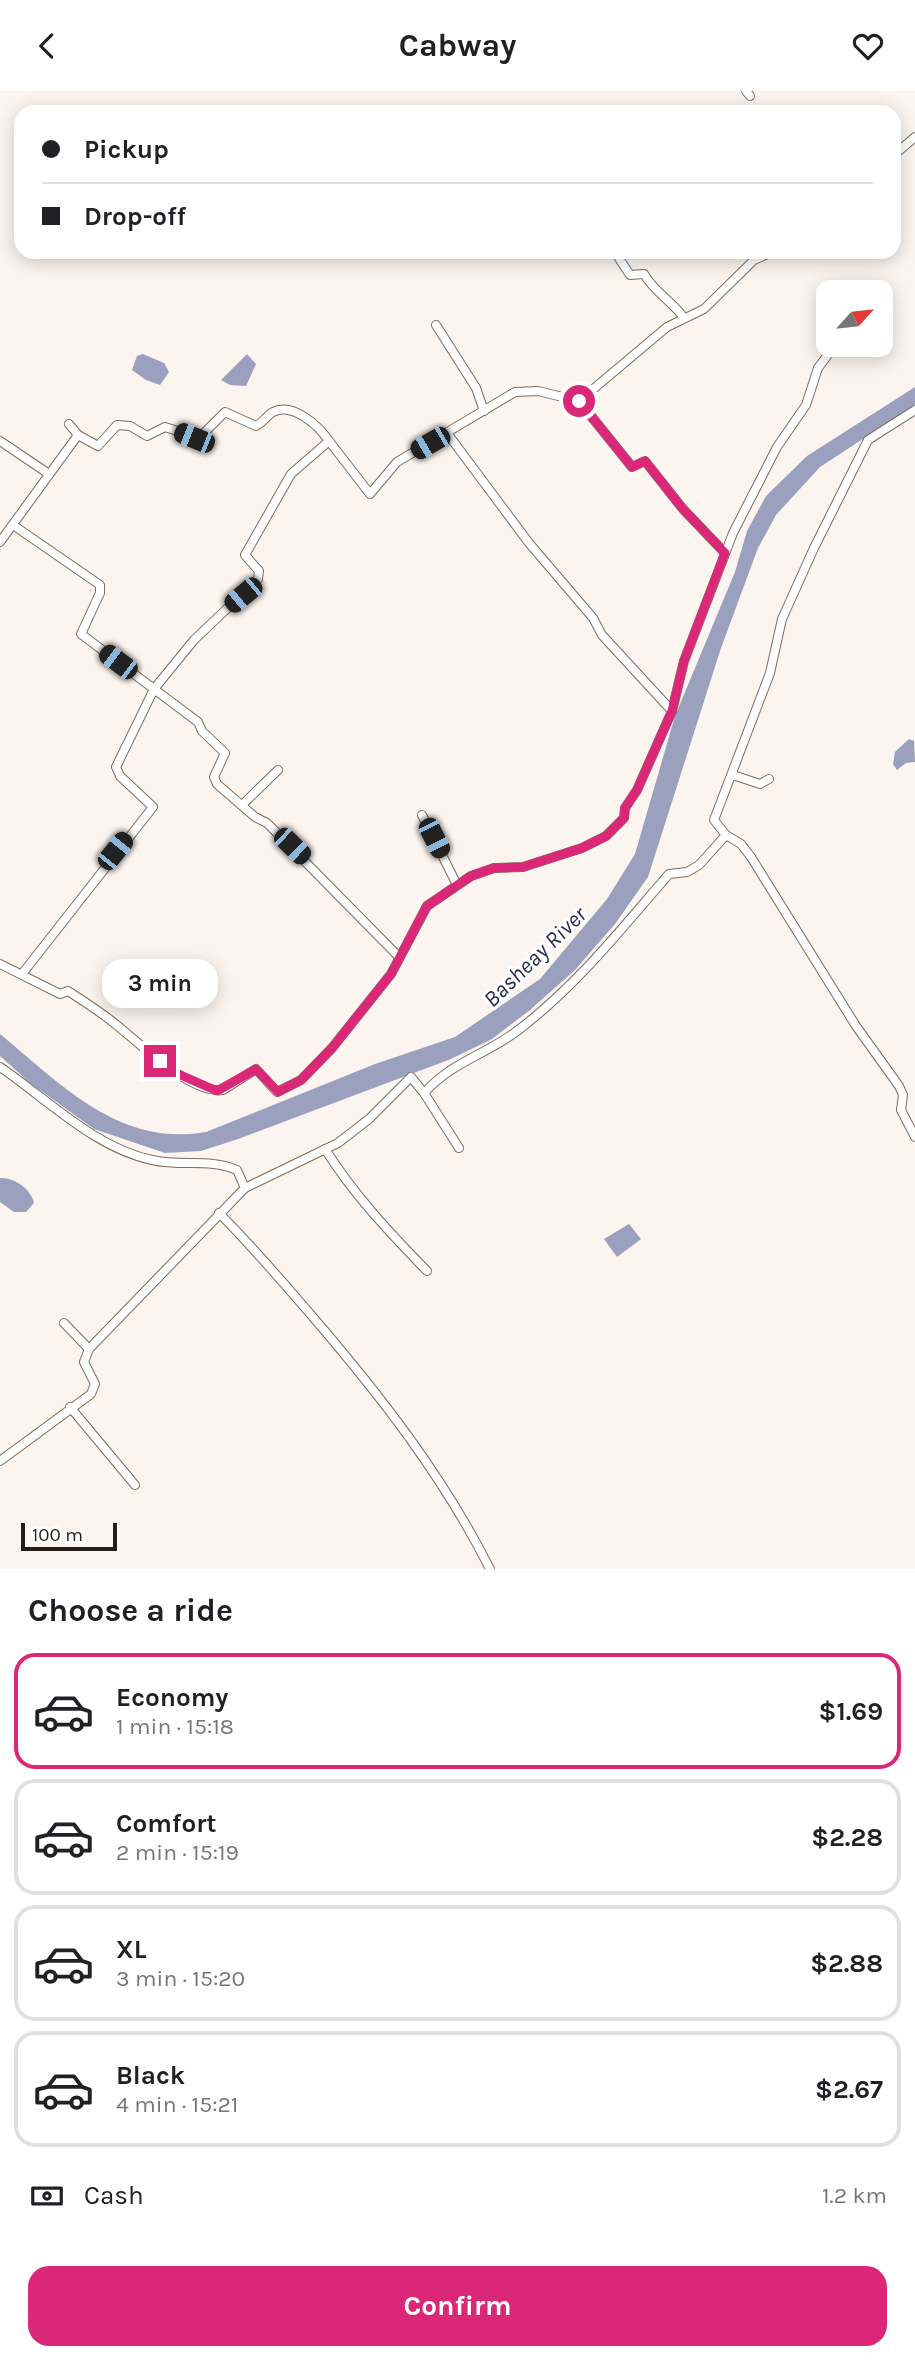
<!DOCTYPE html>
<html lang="en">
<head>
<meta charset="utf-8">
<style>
	body { margin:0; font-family:Karla,sans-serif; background:#f2f2f2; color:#202124; height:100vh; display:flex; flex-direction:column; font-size:26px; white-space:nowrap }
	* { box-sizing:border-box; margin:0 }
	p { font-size:23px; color:#757577 }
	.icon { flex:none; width:38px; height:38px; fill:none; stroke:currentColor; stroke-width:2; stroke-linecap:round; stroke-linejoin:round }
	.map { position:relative; height:1478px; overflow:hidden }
	.side { display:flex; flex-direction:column; background:#fff; flex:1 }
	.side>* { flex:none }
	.top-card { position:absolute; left:14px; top:14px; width:887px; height:154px; border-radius:21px; box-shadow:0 4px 18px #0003; display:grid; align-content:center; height:154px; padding:0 28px; background:#fff }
	.needle { width:46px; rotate:63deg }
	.fabs { position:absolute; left:816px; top:189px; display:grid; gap:14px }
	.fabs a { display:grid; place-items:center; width:77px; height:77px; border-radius:14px; background:#fff; box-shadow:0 4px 18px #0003; font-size:35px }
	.scale { position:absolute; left:21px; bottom:18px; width:96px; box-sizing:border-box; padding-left:7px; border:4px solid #231c17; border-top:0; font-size:19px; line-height:24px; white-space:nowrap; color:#231c17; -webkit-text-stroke:5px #fff; paint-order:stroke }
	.end { position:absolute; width:32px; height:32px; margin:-16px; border:9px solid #db2777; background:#fff; box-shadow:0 0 0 4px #fff }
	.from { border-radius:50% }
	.bubble { position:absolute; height:49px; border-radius:21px; background:#fff; box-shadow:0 4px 18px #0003; font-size:23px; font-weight:700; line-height:49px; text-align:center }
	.car { position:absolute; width:21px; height:42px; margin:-21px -10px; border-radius:9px; box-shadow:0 0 5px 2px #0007; background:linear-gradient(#222 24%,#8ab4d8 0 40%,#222 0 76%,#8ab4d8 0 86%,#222 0) }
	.top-card b { display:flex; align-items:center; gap:24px; height:66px; font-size:26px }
	.top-card b+b { border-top:2px solid #e0e0e0 }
	.top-card i { width:18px; height:18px; background:#202124 }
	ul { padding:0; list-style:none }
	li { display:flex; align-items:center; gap:21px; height:116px; margin:0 14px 10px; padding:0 14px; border:4px solid #e0e0e0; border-radius:21px }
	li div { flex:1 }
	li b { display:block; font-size:26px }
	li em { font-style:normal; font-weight:700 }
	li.on { border-color:#db2777 }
	li>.icon { width:63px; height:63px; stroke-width:1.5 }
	h2 { padding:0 28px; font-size:32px; line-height:84px }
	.pay { display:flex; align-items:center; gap:18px; height:77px; padding:0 28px; font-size:26px }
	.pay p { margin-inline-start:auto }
	.cta { display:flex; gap:14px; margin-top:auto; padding:14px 28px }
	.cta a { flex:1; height:80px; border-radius:21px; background:#db2777; color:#fff; font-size:28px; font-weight:700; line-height:80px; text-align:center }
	header { display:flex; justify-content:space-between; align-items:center; height:91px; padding:0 28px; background:#fff; font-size:32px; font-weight:700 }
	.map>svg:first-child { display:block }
</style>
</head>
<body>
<header><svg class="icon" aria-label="back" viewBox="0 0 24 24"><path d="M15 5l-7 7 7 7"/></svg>Cabway<svg class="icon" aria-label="heart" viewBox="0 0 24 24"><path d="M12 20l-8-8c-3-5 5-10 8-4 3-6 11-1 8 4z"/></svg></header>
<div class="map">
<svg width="915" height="1478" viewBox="0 0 915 1478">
	<rect width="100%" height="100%" fill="#fcf4ee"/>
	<!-- water -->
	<g fill="#9aa0be">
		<polygon points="143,263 164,272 169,281 160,294 146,289 132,279 137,265"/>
		<polygon points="247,263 256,273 246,295 230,294 221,289"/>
		<path d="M915 296V314L820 376 776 424 758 457 721 557 648 786 615 833 575 879 530 919 492 948 451 968 238 1048 201 1060 165 1062 94 1038 29 991 0 965V943C62 994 119 1056 206 1041L375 973 455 946 540 888 607 808 635 763 675 625 735 481 747 440 766 405 807 365Z"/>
		<polygon points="909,648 914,650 915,671 906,672 897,679 893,673 895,661"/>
		<path d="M0 1087C14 1086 31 1098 34 1112L26 1121H14L0 1111Z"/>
		<polygon points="629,1133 641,1148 617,1166 604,1148"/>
	</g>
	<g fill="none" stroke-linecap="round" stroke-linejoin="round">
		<defs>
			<g id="minor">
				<polyline points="746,0 750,5"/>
				<polyline points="894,64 915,46"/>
				<path d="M615 161 630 184 644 183C656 203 670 208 684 227"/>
				<polyline points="436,234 476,297 484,320"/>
				<polyline points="447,342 529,452 593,527 602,544 672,620"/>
				<path d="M78 344 98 355 117 334 130 335 147 345 165 336 199 347 225 321 256 335C263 332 266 325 273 321 293 311 319 335 329 350"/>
				<polyline points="0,350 49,383"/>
				<polyline points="13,434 100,494 100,502 81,543 154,598 194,549 258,488 259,480 245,464 291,383 329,350 370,403 397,371 515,301 538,300 579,310"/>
				<polyline points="0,451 78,344 69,333"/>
				<polyline points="725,462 683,418 645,370 632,376 579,310 667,236 704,218 754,169 772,161"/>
				<polyline points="733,684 760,693 769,688"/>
				<polyline points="242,714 278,679"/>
				<polyline points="422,724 457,794"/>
				<polyline points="726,744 741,753 751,766 856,935 899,995 903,1004 901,1019 915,1046"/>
				<path d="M0 873 60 903 68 900C82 909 96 918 109 928 136 948 188 1003 223 999L256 978 277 1001 301 989 332 957 391 883 427 815 471 785 494 777 523 776 582 757 606 745 624 727 625 717 637 699 672 620 684 570 733 442 777 356 806 314 818 277 827 265"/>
				<polyline points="22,883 153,716 120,685 116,676 154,598 198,631 202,640 225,662 214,686 217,693 255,726 267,732 399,866"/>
				<path d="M0 976C47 1008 95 1057 152 1069 182 1076 209 1067 237 1079L245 1097"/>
				<path d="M459 1057 424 1002C454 969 487 964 521 937 579 892 621 838 669 783L687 781 699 774 726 744 714 729 770 582 782 528 814 457 868 349 915 319"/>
				<path d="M325 1058C354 1104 390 1142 427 1180"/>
				<path d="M219 1122C252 1155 282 1190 312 1225 380 1304 443 1385 490 1478"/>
				<polyline points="64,1232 89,1258"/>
				<polyline points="70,1316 135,1394"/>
				<polyline points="0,1370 91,1303 95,1293 84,1271 89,1258 245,1097 338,1052 369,1028 411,986 424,1002"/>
			</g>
		</defs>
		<!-- minor casing -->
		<use href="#minor" stroke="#7d6c5f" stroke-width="10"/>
		<!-- minor -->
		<use href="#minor" stroke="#fff" stroke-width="8"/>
	</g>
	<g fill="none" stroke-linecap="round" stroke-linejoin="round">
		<!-- route -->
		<polyline stroke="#db2777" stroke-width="9" points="160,970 176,982 217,1000 256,978 278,1001 301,989 332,957 391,883 427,815 471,785 494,777 523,776 582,757 606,745 624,727 625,717 637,699 672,620 684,570 725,462 683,418 645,370 632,376 579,310"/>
	</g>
	<g text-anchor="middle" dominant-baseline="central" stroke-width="6" stroke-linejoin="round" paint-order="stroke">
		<!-- water labels -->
		<g font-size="23" font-style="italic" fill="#272b55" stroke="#fff">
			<text transform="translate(535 866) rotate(-44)">Basheay River</text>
		</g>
	</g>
</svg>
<div class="fabs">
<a><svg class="needle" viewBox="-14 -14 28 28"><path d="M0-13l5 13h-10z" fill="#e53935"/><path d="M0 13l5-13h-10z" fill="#757577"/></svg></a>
</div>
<div class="scale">100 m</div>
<i class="end from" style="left:579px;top:310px"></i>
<i class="end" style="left:160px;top:970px"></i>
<div class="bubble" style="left:102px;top:868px;width:116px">3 min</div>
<i class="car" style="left:194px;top:347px;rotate:292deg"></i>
<i class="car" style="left:430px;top:352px;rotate:240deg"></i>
<i class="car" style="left:243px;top:504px;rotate:230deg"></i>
<i class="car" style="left:118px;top:571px;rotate:307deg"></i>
<i class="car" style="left:434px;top:747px;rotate:153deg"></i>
<i class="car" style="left:292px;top:755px;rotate:134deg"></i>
<i class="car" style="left:115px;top:760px;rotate:39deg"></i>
<div class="top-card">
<b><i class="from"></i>Pickup</b>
<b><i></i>Drop-off</b>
</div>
</div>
<section class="side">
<h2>Choose a ride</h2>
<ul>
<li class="on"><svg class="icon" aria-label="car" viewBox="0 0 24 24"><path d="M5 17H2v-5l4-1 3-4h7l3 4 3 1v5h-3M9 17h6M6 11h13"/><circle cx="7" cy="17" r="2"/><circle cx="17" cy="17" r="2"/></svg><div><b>Economy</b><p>1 min · 15:18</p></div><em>$1.69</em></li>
<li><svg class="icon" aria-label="car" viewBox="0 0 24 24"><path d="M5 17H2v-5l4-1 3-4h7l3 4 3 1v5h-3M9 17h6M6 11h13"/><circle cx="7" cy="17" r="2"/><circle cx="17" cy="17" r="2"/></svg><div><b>Comfort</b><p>2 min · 15:19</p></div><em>$2.28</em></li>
<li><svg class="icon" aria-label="car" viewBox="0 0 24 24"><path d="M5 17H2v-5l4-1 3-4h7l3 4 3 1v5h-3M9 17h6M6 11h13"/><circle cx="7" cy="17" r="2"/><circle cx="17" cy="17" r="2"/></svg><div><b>XL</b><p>3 min · 15:20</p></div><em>$2.88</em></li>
<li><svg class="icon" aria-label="car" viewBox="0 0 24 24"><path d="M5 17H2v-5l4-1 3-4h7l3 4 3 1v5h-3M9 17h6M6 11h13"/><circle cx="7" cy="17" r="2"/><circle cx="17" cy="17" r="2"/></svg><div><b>Black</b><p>4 min · 15:21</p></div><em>$2.67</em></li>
</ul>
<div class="pay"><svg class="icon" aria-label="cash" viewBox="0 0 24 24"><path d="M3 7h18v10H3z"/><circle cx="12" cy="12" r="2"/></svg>Cash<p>1.2 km</p></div>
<div class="cta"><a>Confirm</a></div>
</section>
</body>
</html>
